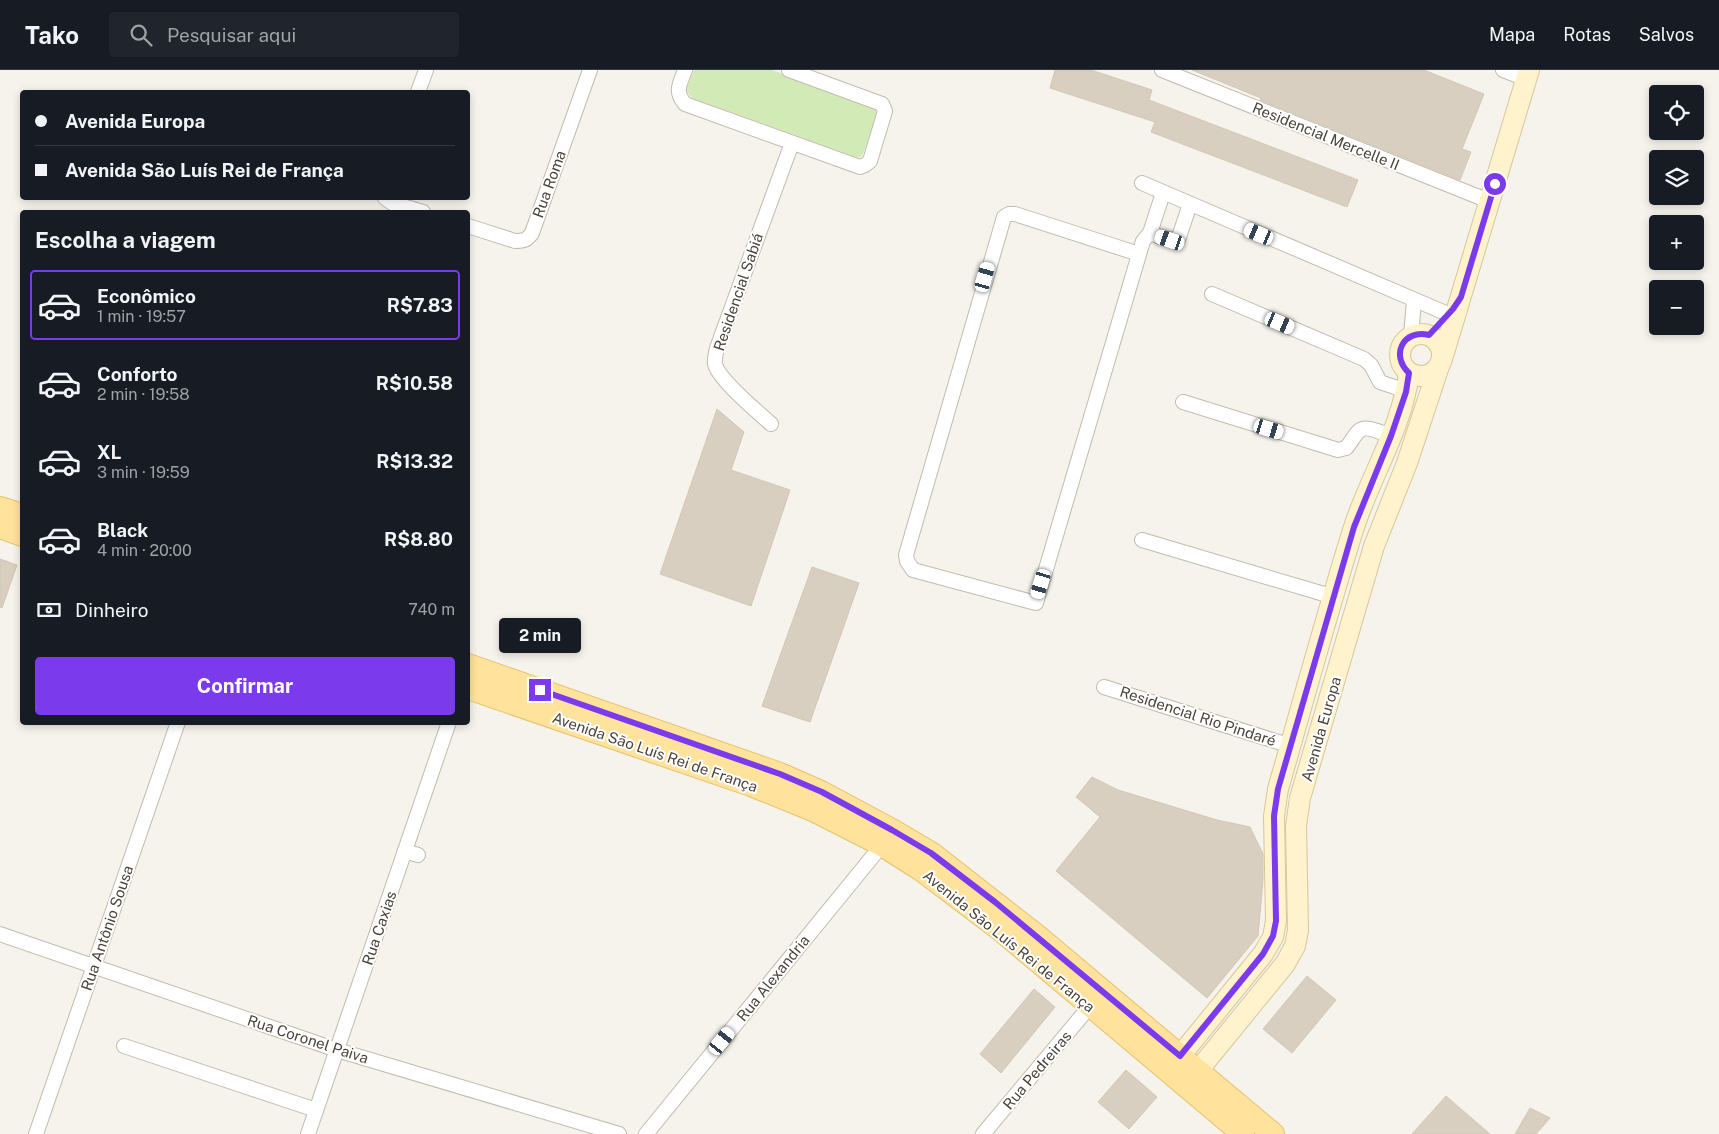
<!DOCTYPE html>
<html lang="pt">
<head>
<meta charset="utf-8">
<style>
	body { margin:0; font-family:"Public Sans",sans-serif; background:#20242c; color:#f1f3f6; height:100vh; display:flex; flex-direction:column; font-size:19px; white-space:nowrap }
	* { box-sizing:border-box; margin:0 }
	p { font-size:16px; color:#9ea1a6 }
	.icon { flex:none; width:28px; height:28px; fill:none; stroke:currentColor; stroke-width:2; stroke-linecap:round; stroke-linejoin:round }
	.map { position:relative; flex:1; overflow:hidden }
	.drawer { position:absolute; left:20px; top:140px; width:450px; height:515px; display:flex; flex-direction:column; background:#171b24; border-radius:5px; box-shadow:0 2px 8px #0003 }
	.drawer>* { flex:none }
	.hud { position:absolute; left:20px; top:20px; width:450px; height:110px; border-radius:5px; box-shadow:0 2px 8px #0003; display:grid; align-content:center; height:110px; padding:0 15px; background:#171b24 }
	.fabs { position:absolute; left:1649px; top:15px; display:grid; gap:10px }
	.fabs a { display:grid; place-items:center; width:55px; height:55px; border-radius:5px; background:#171b24; box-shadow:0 2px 8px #0003; font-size:25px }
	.end { position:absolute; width:22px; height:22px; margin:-11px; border:6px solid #7c3aed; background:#fff; box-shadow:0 0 0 2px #fff }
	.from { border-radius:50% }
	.bubble { position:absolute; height:35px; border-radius:5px; background:#171b24; box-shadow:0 2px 8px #0003; font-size:16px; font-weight:700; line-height:35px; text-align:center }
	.car { position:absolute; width:15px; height:30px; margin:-15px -8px; border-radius:6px; box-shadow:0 0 4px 1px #0007; background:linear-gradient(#fff 24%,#345 0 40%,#fff 0 76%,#345 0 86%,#fff 0) }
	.hud b { display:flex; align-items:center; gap:18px; height:48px; font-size:19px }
	.hud b+b { border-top:1px solid #363941 }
	.hud i { width:12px; height:12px; background:#f1f3f6 }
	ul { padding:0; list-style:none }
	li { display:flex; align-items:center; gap:15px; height:70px; margin:0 10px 8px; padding:0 5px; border:2px solid transparent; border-radius:5px }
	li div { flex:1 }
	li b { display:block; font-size:19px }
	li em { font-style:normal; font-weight:700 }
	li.current { border-color:#7c3aed }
	li>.icon { width:45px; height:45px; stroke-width:1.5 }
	h2 { padding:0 15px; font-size:22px; line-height:60px }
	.pay { display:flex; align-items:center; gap:12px; height:55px; padding:0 15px; font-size:19px }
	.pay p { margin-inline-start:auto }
	.cta { display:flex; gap:10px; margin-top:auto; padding:10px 15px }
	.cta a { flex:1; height:58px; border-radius:5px; background:#7c3aed; color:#fff; font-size:20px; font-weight:700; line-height:58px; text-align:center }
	header { display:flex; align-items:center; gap:30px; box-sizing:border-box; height:70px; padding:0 25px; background:#171b24; border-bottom:1px solid #363941 }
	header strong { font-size:24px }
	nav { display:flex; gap:28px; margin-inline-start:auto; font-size:18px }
	.search { width:350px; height:45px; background:#20242c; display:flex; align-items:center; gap:12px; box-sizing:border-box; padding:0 18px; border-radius:5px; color:#9ea1a6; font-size:19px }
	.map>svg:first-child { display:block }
</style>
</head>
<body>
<header>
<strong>Tako</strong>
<div class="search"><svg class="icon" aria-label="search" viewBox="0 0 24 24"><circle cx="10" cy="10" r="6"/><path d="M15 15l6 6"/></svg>Pesquisar aqui</div>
<nav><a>Mapa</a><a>Rotas</a><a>Salvos</a></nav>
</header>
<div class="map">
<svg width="1719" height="1064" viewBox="0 0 1719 1064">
	<rect width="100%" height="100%" fill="#f6f3ec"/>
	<!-- green -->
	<polygon fill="#d2eab5" points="694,0 772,0 874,36 878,44 863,84 860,87 856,87 692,28 686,20"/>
	<!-- building -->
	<g fill="#d8cfc1" stroke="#d3c7b4">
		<polygon points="1055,0 1091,0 1152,20 1149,30 1358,110 1347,137 1151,62 1155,52 1050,18"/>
		<polygon points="1192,0 1424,0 1484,24 1462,79 1471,82 1460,110 1260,30 1261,28"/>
		<polygon points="717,339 744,362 731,400 790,420 751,536 660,504"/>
		<polygon points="0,489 17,495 2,538 0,537"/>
		<polygon points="812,497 859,513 810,652 762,636"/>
		<polygon points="1092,707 1118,720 1217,750 1250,757 1263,784 1263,810 1258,866 1207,928 1056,801 1100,747 1076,727"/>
		<polygon points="1307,906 1336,930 1292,983 1263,959"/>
		<polygon points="1034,919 1055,937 1001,1003 980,984"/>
		<polygon points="1126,1000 1157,1027 1129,1059 1098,1032"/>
		<polygon points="1446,1026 1490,1064 1412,1064"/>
		<polygon points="1530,1038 1550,1048 1536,1064 1515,1064"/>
	</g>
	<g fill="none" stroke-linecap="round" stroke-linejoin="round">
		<defs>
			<g id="street">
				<path d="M685 0C680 14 674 21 685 34L860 97 865 95 870 91 885 41 882 34 789 0"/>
				<polyline points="1162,0 1489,131"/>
				<polyline points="1503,0 1526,9"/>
				<polyline points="418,22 426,0"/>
				<polyline points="1142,113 1448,244"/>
				<polyline points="385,128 392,133 423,142"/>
				<path d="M468 156 515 171C524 171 527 170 532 163L590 0"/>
				<polyline points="1150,163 1163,123"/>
				<path d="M1139 184 1015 144H1009L1004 147 906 485 907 491 913 500 1036 533 1143 171 1150 163C1159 166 1170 173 1179 167L1190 134"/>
				<polyline points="1212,224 1364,289 1371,295 1380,312 1406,321"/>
				<polyline points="1411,266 1414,231"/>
				<path d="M1183 332 1338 380 1346 378C1351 373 1354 365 1359 361 1366 354 1383 364 1391 366"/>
				<path d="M771 354C758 342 718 309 715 294 714 289 716 283 717 278L792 73"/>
				<polyline points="1142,470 1334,527"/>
				<polyline points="1104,617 1291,676"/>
				<polyline points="405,781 418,785"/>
				<polyline points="0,864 337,980 619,1064"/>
				<polyline points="124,976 316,1040"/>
				<polyline points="36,1064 178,652"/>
				<polyline points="308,1064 449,652"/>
				<polyline points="646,1064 882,775"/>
				<polyline points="983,1064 1090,936"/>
			</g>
			<g id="secondary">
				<circle cx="1421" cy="285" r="21"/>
				<polyline points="1442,289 1529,0"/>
				<path d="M1175 1002 1180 986 1263 884 1273 867 1276 851 1274 746 1278 719C1303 632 1327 543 1354 457 1371 405 1402 358 1409 303"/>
				<polyline points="1202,1004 1203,996 1205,992 1285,894 1295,876 1298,860 1296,756 1300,728 1374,476 1407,393 1439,296"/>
			</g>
			<g id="primary">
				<polyline points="0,438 22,445"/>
				<polyline points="0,457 22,465"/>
				<polyline points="468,595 780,704 821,722 892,760 931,783 1036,865 1273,1064"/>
				<polyline points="468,618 751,715 813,740 882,775 920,799 1002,861 1243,1064"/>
			</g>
		</defs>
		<!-- street casing -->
		<use href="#street" stroke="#c2bbae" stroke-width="16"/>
		<!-- secondary casing -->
		<use href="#secondary" stroke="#d6c79b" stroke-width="22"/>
		<!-- primary casing -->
		<use href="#primary" stroke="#e6c16a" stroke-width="24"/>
		<!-- street -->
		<use href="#street" stroke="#fff" stroke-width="14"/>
		<!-- secondary -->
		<use href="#secondary" stroke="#fff3cd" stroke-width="20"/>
		<!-- primary -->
		<use href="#primary" stroke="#ffe39c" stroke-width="22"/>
	</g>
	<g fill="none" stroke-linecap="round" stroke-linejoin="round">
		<!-- route -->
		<path stroke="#7c3aed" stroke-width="6" d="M540 620 780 704 822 722 892 760 931 783 995 832 1180 986 1263 884 1273 866 1276 851 1274 746 1278 719 1354 457 1391 366 1406 322 1409 303C1390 285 1403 259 1429 265L1453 239 1461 227 1495 114"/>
	</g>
	<g text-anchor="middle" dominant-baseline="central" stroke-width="4" stroke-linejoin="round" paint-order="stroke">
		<!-- street labels -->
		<g font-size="15" fill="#4b4439" stroke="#fff">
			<text transform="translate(1326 66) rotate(22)">Residencial Mercelle II</text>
			<text transform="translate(549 114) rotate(-70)">Rua Roma</text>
			<text transform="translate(738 222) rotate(-71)">Residencial Sabiá</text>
			<text transform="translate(1198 646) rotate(18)">Residencial Rio Pindaré</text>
			<text transform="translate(1321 659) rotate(-74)">Avenida Europa</text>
			<text transform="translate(655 682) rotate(19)">Avenida São Luís Rei de França</text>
			<text transform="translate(107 858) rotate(-71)">Rua Antônio Sousa</text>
			<text transform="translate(379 858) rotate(-71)">Rua Caxias</text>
			<text transform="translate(1009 871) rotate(39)">Avenida São Luís Rei de França</text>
			<text transform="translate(773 908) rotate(-51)">Rua Alexandria</text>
			<text transform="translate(308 969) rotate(18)">Rua Coronel Paiva</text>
			<text transform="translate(1037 1000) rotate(-50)">Rua Pedreiras</text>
		</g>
	</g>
</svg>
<div class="fabs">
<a><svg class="icon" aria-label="locate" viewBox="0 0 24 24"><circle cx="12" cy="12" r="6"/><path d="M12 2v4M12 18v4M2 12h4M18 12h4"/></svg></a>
<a><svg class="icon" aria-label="layers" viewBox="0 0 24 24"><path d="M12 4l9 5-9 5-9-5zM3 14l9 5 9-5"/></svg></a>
<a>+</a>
<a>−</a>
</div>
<i class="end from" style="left:1495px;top:114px"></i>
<i class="end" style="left:540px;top:620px"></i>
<div class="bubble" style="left:499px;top:548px;width:82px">2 min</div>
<i class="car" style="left:1259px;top:164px;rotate:293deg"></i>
<i class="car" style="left:1170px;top:170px;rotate:289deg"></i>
<i class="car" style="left:985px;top:207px;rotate:16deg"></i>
<i class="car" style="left:1280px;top:253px;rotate:113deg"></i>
<i class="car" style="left:1269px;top:359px;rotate:107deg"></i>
<i class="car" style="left:1041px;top:514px;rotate:197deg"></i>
<i class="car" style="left:722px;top:971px;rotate:39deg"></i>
<div class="hud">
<b><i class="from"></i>Avenida Europa</b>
<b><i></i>Avenida São Luís Rei de França</b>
</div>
<section class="drawer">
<h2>Escolha a viagem</h2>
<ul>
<li class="current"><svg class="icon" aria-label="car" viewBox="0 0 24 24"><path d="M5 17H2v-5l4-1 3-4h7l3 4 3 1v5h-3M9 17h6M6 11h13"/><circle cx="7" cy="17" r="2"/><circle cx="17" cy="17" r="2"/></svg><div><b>Econômico</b><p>1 min · 19:57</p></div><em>R$7.83</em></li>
<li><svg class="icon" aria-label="car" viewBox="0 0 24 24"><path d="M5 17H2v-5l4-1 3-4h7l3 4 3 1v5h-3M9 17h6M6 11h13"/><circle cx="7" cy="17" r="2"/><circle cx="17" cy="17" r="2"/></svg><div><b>Conforto</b><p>2 min · 19:58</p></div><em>R$10.58</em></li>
<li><svg class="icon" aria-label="car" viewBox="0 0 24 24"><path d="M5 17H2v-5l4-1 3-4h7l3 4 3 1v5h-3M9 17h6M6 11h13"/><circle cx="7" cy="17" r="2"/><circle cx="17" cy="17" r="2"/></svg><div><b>XL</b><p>3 min · 19:59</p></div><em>R$13.32</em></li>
<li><svg class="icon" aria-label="car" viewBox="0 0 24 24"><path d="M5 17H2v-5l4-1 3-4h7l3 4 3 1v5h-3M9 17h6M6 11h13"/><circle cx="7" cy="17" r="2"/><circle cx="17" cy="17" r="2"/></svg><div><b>Black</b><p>4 min · 20:00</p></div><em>R$8.80</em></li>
</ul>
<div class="pay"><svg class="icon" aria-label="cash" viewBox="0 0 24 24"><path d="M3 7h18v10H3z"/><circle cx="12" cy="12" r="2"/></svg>Dinheiro<p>740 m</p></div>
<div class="cta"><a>Confirmar</a></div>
</section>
</div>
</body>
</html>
